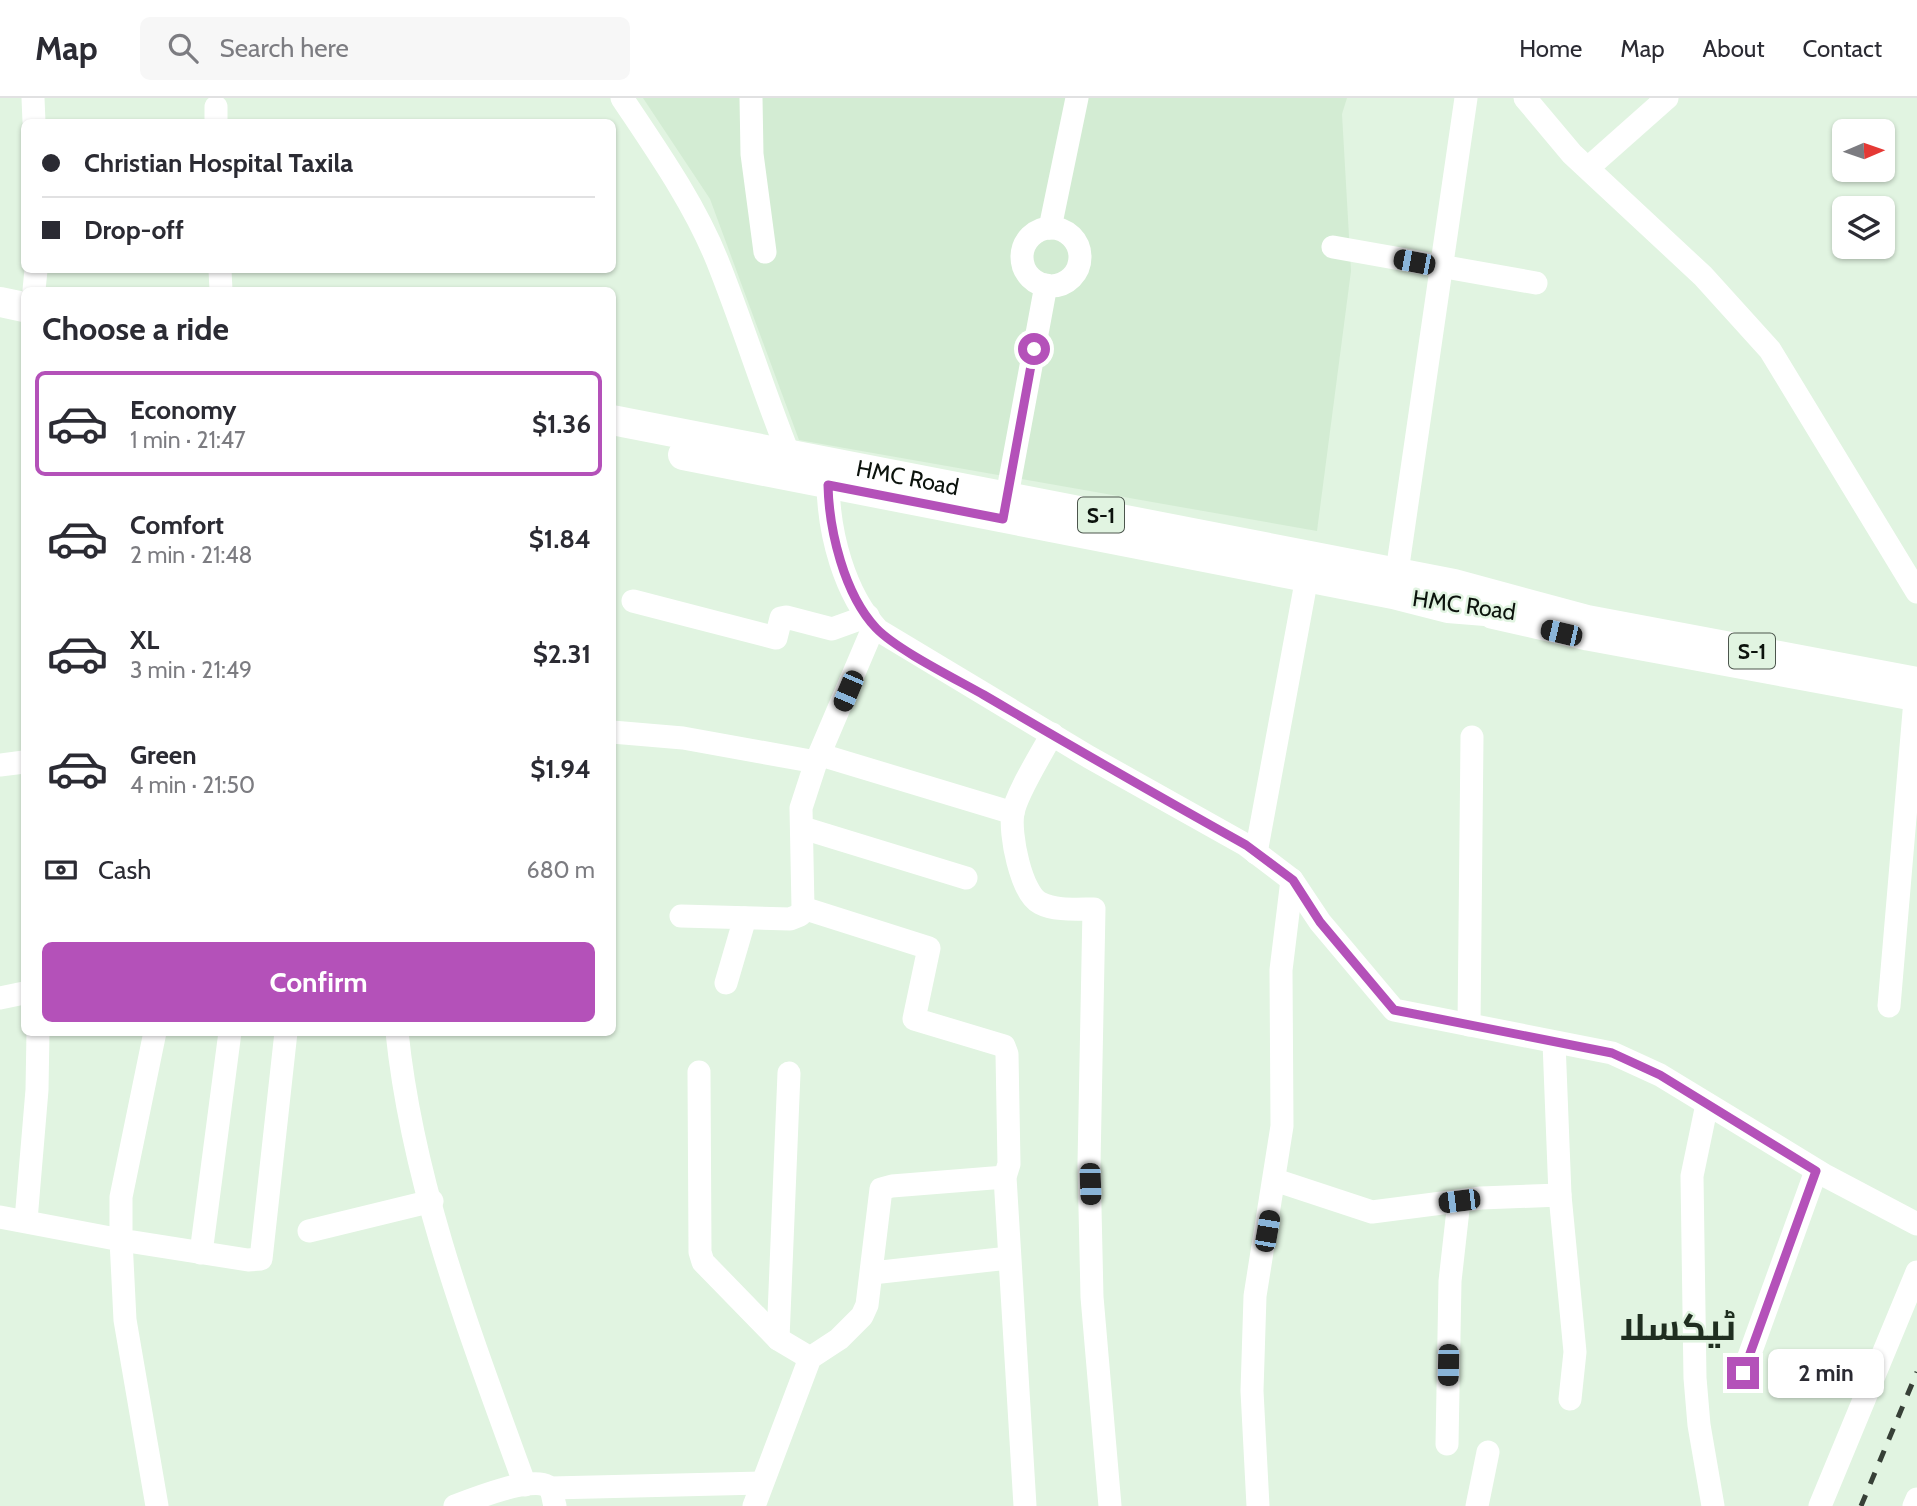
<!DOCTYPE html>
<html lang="en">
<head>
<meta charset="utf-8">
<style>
	body { margin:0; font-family:Cabin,Cairo,sans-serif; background:#f7f7f7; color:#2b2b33; height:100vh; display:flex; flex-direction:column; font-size:26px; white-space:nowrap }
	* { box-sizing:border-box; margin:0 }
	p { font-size:23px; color:#7c7c81 }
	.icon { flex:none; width:38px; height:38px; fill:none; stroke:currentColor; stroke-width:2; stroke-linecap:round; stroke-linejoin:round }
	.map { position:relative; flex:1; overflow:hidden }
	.details { position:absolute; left:21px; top:189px; width:595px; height:749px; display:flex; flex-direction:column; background:#fff; border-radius:10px; box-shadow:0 2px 5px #0004 }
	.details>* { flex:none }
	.top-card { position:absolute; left:21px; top:21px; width:595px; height:154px; border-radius:10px; box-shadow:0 2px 5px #0004; display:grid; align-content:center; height:154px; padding:0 21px; background:#fff }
	.needle { width:46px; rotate:88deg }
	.tools { position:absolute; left:1832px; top:21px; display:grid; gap:14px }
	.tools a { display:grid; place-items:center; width:63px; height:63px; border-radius:10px; background:#fff; box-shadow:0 2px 5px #0004; font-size:35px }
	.end { position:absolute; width:32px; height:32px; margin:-16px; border:9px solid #b451b9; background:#fff; box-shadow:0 0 0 4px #fff }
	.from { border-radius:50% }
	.bubble { position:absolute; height:49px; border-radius:10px; background:#fff; box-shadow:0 2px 5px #0004; font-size:23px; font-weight:700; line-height:49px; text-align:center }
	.car { position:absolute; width:21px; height:42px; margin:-21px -10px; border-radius:9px; box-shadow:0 0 5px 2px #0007; background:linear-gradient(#222 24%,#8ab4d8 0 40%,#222 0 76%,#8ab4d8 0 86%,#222 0) }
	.top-card b { display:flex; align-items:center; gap:24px; height:66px; font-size:26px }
	.top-card b+b { border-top:2px solid #e1e1e2 }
	.top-card i { width:18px; height:18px; background:#2b2b33 }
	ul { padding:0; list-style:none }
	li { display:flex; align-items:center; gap:21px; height:105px; margin:0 14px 10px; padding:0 7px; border:4px solid transparent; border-radius:10px }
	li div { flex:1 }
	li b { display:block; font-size:26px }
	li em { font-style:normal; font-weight:700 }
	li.on { border-color:#b451b9 }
	li>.icon { width:63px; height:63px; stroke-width:1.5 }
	h2 { padding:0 21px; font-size:32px; line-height:84px }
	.pay { display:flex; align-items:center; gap:18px; height:77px; padding:0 21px; font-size:26px }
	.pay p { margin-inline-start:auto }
	.action { display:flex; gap:14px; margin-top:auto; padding:14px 21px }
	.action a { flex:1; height:80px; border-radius:10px; background:#b451b9; color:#fff; font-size:28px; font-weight:700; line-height:80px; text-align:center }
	header { display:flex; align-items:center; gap:42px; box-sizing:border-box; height:98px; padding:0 35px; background:#fff; border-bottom:2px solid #e1e1e2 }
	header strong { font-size:33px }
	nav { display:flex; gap:38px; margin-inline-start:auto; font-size:24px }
	.search { width:490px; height:63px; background:#f7f7f7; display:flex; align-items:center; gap:18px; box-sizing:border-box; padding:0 24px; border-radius:10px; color:#7c7c81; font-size:26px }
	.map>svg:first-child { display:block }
</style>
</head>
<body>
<header>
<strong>Map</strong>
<div class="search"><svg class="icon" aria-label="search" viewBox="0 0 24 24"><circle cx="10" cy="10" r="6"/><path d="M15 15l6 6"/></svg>Search here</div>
<nav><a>Home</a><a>Map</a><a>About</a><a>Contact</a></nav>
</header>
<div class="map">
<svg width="1917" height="1408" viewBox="0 0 1917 1408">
	<rect width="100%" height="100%" fill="#e1f4e1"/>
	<!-- built -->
	<polygon fill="#d3ecd3" points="643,0 1347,0 1342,16 1351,173 1317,433 799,342 710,101"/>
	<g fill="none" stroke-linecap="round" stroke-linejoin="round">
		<!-- minor -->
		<g stroke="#fff" stroke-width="23">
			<polyline points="33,0 34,24"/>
			<path d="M622 0C656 51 694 105 717 162 744 229 765 299 793 367"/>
			<polyline points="751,0 752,56 765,154"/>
			<polyline points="1525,0 1572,56 1703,178 1770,252 1917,494"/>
			<polyline points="216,9 216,24"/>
			<polyline points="1588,70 1667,0"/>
			<polyline points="1050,130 1077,0"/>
			<circle cx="1051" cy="159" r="29"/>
			<polyline points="1333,149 1536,185"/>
			<polyline points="220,172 221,192"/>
			<polyline points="34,192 36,172"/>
			<path d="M828 387C829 436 844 495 878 532L1089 659 1246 747 1292 782 1320 824 1394 912 1612 955 1660 977 1826 1078 1917 1126"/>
			<polyline points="1004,414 1046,187"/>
			<polyline points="1397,474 1466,0"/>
			<polyline points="633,503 776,540 781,520 786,519 832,531 868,518"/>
			<polyline points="1491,519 1587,541 1917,602"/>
			<polyline points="612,634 683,640 816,664"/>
			<path d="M1052 636C1042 655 1016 696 1013 715 1009 734 1021 796 1040 805 1055 813 1077 811 1094 811L1089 1066 1092 1199 1110 1408"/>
			<polyline points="821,657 1013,715"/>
			<polyline points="0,667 24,664"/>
			<polyline points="803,730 966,780"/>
			<polyline points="1256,755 1307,479"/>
			<polyline points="803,810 929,850 914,921 1004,948 1007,956 1009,1066 1005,1079 1025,1408"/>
			<polyline points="681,818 790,821 800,817 803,810 801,710 816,664 874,528"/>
			<polyline points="726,885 745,820"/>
			<polyline points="0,900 24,895"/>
			<polyline points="1889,908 1915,602"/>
			<polyline points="1469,927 1472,639"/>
			<polyline points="155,934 121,1099 121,1142 248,1162 261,1161 286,934"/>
			<path d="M397 934C413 1090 472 1241 525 1387"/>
			<polyline points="1554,944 1560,1097 1575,1254 1570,1301"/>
			<polyline points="699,974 700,1154 703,1164 778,1241 810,1260"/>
			<polyline points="1707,1006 1692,1078 1695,1280 1699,1327 1713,1408"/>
			<polyline points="1275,1082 1372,1114 1481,1100 1560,1097"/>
			<polyline points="0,1119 121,1142 125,1222 157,1408"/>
			<polyline points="26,1122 37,992 38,934"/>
			<polyline points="309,1133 432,1103"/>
			<polyline points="201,1155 230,934"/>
			<polyline points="872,1175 1009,1160"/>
			<polyline points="778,1241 789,975"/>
			<polyline points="1743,1275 1816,1073"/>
			<polyline points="1447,1346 1450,1183 1459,1103"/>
			<polyline points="551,1390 762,1385"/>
			<path d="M455 1408C473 1401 531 1378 547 1388 553 1391 553 1402 555 1408"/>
			<polyline points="754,1408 810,1260 839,1241 862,1218 867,1207 881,1091 892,1088 1005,1079"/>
			<polyline points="1258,1408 1252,1293 1255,1198 1282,1028 1281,872 1292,782"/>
			<polyline points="1477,1408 1488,1354"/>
			<polyline points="1820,1408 1917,1174"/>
			<polyline points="1914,1408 1917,1401"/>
		</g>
		<!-- major -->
		<g stroke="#fff" stroke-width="30">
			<polyline points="0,204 24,209"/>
			<path id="s1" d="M612 322 1454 486 1587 522 1917 584"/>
			<polyline points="683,357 1393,496 1448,510 1510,515"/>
		</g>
		<!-- rail -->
		<polyline stroke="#374037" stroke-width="5" stroke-dasharray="12 12" stroke-linecap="butt" points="1861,1408 1917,1274"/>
	</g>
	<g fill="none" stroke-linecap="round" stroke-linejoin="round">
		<!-- route -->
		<path stroke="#b451b9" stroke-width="9" d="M1034 251 1003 421 828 387C829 432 844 496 876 530 897 552 956 581 984 597 1071 648 1158 698 1246 747L1293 782 1320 824 1394 912 1612 955 1660 977 1816 1073 1743 1275"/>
	</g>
	<g text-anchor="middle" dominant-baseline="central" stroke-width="5" stroke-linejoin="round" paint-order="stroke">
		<!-- shield labels -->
		<g fill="#e1f4e1" stroke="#4c564d" stroke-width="2">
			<rect x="1078" y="399.5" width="46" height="35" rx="5"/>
			<rect x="1729" y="535.5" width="46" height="35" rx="5"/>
		</g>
		<g font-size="21" font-weight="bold" fill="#0c130d">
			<text x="1101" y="417">S-1</text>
			<text x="1752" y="553">S-1</text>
		</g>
		<!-- street labels -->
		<g font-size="23" fill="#0c130d" stroke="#e1f4e1">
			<text stroke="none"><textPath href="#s1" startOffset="301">HMC Road</textPath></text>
			<text transform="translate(1464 507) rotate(8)">HMC Road</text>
		</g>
		<!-- town labels -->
		<g font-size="37" font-weight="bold" fill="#1f2e20" stroke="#e1f4e1">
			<text x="1678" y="1228">ٹیکسلا</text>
		</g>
	</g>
</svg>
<div class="tools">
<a><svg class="needle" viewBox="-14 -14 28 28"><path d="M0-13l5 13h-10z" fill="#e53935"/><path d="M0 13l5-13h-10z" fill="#7c7c81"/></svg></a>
<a><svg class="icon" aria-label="layers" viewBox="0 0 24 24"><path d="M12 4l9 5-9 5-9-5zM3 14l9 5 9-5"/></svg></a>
</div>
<i class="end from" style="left:1034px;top:251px"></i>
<i class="end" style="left:1743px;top:1275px"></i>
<div class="bubble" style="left:1768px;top:1251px;width:116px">2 min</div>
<i class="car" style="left:1414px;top:164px;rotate:281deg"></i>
<i class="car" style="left:1561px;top:535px;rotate:283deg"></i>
<i class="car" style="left:848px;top:593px;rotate:203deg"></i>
<i class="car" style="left:1090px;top:1086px;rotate:178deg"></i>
<i class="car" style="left:1459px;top:1103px;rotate:263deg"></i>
<i class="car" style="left:1267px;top:1133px;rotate:10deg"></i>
<i class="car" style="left:1448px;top:1267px;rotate:181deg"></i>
<div class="top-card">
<b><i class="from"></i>Christian Hospital Taxila</b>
<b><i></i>Drop-off</b>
</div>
<section class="details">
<h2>Choose a ride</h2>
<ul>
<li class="on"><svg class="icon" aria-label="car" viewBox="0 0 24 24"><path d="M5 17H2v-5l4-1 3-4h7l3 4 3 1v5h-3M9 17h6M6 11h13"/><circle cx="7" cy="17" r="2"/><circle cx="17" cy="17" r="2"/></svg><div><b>Economy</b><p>1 min · 21:47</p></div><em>$1.36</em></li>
<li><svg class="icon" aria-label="car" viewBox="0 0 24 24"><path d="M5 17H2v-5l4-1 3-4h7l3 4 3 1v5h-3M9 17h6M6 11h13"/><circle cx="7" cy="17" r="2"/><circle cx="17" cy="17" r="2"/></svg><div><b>Comfort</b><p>2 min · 21:48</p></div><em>$1.84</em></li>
<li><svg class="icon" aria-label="car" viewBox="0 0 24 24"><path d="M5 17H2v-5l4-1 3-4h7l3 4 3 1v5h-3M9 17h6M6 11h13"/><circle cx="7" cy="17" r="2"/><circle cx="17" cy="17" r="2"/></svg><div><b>XL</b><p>3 min · 21:49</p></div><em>$2.31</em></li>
<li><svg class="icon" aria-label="car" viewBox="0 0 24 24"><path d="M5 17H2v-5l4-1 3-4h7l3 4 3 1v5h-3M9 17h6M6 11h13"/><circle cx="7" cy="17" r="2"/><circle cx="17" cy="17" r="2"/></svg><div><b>Green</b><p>4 min · 21:50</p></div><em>$1.94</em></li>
</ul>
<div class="pay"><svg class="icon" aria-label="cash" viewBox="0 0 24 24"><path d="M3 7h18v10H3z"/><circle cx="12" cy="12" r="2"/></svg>Cash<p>680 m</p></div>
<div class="action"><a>Confirm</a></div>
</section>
</div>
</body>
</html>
